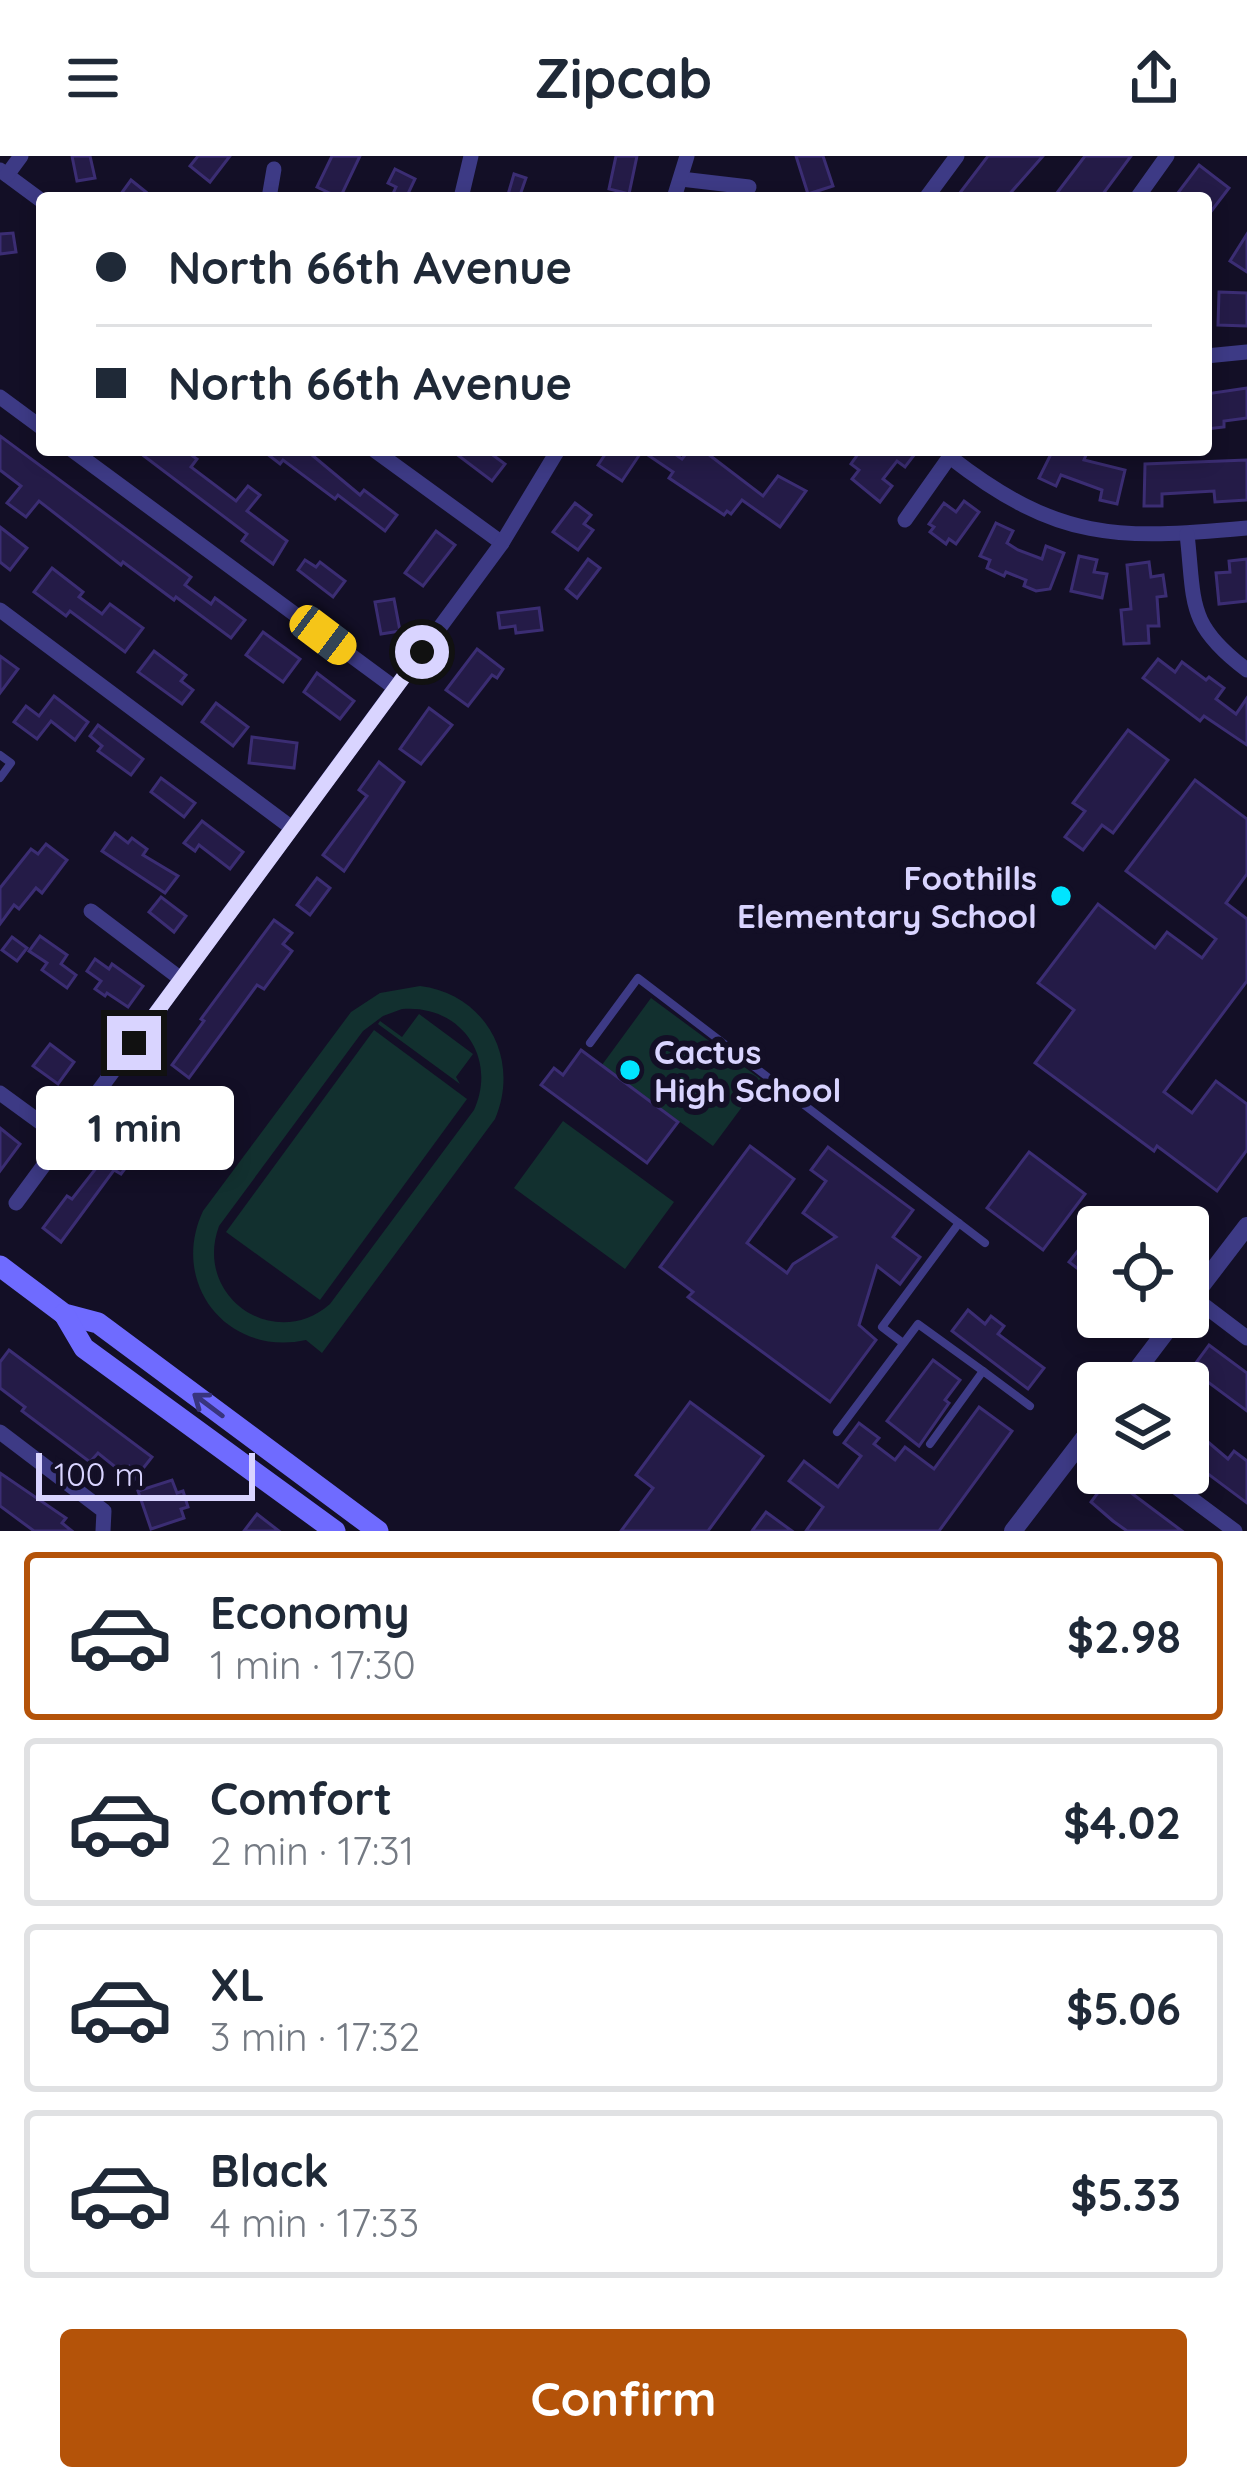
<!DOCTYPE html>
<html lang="en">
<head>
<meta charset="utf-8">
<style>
	body { margin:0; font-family:Quicksand,sans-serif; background:#f6f6f7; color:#1f2937; height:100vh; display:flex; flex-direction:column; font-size:45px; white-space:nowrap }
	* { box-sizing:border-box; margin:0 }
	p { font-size:39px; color:#747a83 }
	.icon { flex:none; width:66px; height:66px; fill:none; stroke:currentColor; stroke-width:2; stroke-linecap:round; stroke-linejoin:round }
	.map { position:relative; height:1375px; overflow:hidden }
	.sheet { display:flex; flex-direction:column; background:#fff; flex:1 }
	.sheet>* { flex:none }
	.banner { position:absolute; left:36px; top:36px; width:1176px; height:264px; border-radius:12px; box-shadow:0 6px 18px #0003; display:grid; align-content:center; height:264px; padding:0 60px; background:#fff }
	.tools { position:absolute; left:1077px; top:1050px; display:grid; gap:24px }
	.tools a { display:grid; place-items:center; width:132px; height:132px; border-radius:12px; background:#fff; box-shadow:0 6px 18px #0003; font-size:60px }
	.scale { position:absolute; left:36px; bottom:30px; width:219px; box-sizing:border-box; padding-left:12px; border:6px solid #d9d4ff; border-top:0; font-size:33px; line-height:42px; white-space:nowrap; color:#d9d4ff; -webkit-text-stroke:9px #130f26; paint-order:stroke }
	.end { position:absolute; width:54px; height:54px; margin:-27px; border:15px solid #d9d4ff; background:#111; box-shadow:0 0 0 6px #111 }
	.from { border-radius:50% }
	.bubble { position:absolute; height:84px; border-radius:12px; background:#fff; box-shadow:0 6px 18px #0003; font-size:39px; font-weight:700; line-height:84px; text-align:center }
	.car { position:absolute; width:36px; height:72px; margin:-36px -18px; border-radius:15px; box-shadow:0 0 9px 3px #0007; background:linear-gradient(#f5c518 24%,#345 0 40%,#f5c518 0 76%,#345 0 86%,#f5c518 0) }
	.banner b { display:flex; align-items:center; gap:42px; height:114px; font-size:45px }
	.banner b+b { border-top:3px solid #e0e1e3 }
	.banner i { width:30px; height:30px; background:#1f2937 }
	ul { padding:21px 0 0; list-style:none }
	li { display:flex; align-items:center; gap:36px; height:168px; margin:0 24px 18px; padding:0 36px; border:6px solid #e0e1e3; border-radius:12px }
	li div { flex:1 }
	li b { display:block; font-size:45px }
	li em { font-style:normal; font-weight:700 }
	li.active { border-color:#b45309 }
	li>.icon { width:108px; height:108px; stroke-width:1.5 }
	.cta { display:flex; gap:24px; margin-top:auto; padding:24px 60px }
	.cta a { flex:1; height:138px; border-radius:12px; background:#b45309; color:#fff; font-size:48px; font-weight:700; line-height:138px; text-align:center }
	header { display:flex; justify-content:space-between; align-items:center; height:156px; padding:0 60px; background:#fff; font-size:54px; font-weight:700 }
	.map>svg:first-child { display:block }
</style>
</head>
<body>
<header><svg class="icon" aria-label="menu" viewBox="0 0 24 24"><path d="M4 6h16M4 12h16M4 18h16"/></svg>Zipcab<svg class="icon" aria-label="share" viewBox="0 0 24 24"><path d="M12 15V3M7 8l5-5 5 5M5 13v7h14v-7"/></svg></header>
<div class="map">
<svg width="1247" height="1375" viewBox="0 0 1247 1375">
	<rect width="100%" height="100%" fill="#130f26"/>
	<!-- green -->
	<g fill="#12302f" fill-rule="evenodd">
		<path d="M420 830C485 838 521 902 495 963L322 1197 306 1184C228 1201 169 1128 203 1055L351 856 380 837ZM402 853C460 848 498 901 474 954L330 1148C274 1197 193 1140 219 1070L363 875 383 860Z"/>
		<polygon points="651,842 762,924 713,990 602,909"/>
		<polygon points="419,858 473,898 456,921 460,928 378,868 380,865 402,881"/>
		<polygon points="374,874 467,943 320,1144 226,1076"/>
		<polygon points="563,965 674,1046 625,1113 514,1032"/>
	</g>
	<!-- building -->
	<g fill="#241b47" stroke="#3b2d73" stroke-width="3">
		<polygon points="72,0 90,0 95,22 77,25"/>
		<polygon points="198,0 230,0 210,26 190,10"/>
		<polygon points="332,0 360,0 340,42 317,31"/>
		<polygon points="616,0 637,0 629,38 609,33"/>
		<polygon points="796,0 823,0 833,30 808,38"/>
		<polygon points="988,0 1043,0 1006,42 956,42"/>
		<polygon points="1085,0 1131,0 1100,42 1053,42"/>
		<polygon points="1199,9 1229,32 1206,62 1206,42 1174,42"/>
		<polygon points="395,13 415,23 406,42 391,42 396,31 388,27"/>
		<polygon points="514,18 526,22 519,42 507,42"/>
		<polygon points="131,24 146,36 141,42 118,42"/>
		<polygon points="13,77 16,96 0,98 0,78"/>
		<polygon points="1247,78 1247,116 1230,105"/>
		<polygon points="1219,136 1247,137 1247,170 1218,169"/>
		<polygon points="1247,232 1247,262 1224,265 1224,271 1206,273 1206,238"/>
		<polygon points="0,280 191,421 185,429 211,448 215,442 245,464 231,482 176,441 174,444 123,406 121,409 39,345 26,361 7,347 21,330 0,314"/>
		<polygon points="136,294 184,294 197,303 191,311 236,345 248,330 260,339 247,355 287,385 273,408 242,385 247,378"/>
		<polygon points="262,294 306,294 360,339 364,334 397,359 385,375 338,339 335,343 283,304 280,308"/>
		<polygon points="451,294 486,294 505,308 492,325"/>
		<polygon points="608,294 669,294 682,303 689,294 712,294 708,298 763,340 778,320 806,335 780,371 742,344 731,358 727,355 724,359 669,322 673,316 642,295 622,325 598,309"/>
		<polygon points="861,294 918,294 905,311 897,305 883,323 892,330 880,346 852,323 859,314 851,308"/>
		<polygon points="1053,294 1075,294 1086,299 1084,304 1125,314 1117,348 1100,344 1102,334 1061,319 1056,330 1039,322"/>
		<polygon points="1247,304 1247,344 1215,346 1214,335 1162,338 1162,350 1144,350 1145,308"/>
		<polygon points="964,345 979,356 956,388 949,383 946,388 930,376 934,371 929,368 944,347 956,356"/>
		<polygon points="575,347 591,359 584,368 593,374 578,394 553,376"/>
		<polygon points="996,367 1013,375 1007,387 1018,394 1042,403 1046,390 1064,397 1050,433 1036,435 1024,430 1026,424 1006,416 1004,420 987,412 990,404 980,400"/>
		<polygon points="0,371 27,392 10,414 0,406"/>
		<polygon points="436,375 455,389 423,430 405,417"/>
		<polygon points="1079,400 1097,404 1094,416 1107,418 1102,442 1071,435"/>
		<polygon points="588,403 600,412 577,442 566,433"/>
		<polygon points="1247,403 1247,445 1219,448 1216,417 1230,416 1229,405"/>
		<polygon points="305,404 316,411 320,406 345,425 333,441 298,414"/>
		<polygon points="1149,406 1151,421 1163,419 1166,440 1157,441 1159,470 1148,470 1149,487 1124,488 1121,454 1131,453 1127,409"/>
		<polygon points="52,412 83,436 79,441 102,458 110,448 143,472 125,496 70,455 66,460 34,436"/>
		<polygon points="394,443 400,475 381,478 375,446"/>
		<polygon points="539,452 542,474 516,477 515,470 500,472 498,457"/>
		<polygon points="263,476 300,503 283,526 246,499"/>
		<polygon points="477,493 503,513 497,522 492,519 468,550 446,534"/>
		<polygon points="154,495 186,519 181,525 193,534 182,548 138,516"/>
		<polygon points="0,500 18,513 0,537"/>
		<polygon points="1158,503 1175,516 1182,506 1206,524 1209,521 1224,532 1216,543 1236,558 1247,542 1247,589 1204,560 1200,565 1143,522"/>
		<polygon points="317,517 354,545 340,563 304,536"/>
		<polygon points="54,540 88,566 75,584 51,565 37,583 14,566 26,550 39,560"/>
		<polygon points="216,547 248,571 233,590 202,566"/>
		<polygon points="429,552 452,569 421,608 400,593"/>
		<polygon points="98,569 143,603 131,619 98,595 102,590 90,580"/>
		<polygon points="1128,574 1168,604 1113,677 1102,669 1083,694 1065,681 1085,655 1073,647"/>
		<polygon points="252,581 297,587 294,612 249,607"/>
		<polygon points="379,606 404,626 344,715 323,699 367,640 359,634"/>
		<polygon points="161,622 195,647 184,661 151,636"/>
		<polygon points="1195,624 1247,663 1247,718 1226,747 1247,763 1247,825 1164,936 1192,957 1216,925 1247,948 1247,994 1217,1035 1157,990 1154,995 1035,907 1074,854 1038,827 1098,748 1155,792 1167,776 1202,802 1216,783 1126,715"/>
		<polygon points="202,665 243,696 230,713 199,689 195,695 184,687"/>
		<polygon points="115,677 128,687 132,682 147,693 143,699 178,720 165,737 102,695"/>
		<polygon points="46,688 67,704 42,737 36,732 19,753 14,749 0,768 0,732 31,693 38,698"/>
		<polygon points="317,722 330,732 310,759 297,749"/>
		<polygon points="161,741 186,760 174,776 149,756"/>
		<polygon points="274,764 292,777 283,788 292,795 264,833 257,829 189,922 172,909 204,865 201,863"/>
		<polygon points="40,780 67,799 61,808 76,819 67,832 42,814 47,807 29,795"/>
		<polygon points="12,781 27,792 17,805 2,794"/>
		<polygon points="95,803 109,813 112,808 143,830 128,851 107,837 105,840 95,833 101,825 87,815"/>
		<polygon points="50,888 74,906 58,928 33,910"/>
		<polygon points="581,894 678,966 647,1007 541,929 554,912 563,919"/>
		<polygon points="153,935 178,954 156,982 132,964"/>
		<polygon points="0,972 20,988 0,1015"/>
		<polygon points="115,988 133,1002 121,1018 114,1014 61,1086 43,1072 67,1040 72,1043"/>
		<polygon points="750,990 794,1023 747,1087 787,1117 793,1108 836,1081 803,1057 826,1025 811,1014 828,991 913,1054 893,1081 920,1101 900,1128 877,1110 859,1169 876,1184 830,1246 688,1141 693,1136 660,1111"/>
		<polygon points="1029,996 1085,1038 1043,1094 987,1052"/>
		<polygon points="1098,1069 1098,1128 1069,1106"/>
		<polygon points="968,1154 985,1168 991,1160 1004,1170 998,1178 1044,1212 1028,1233 952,1175"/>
		<polygon points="1209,1189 1247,1217 1247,1255 1208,1226 1204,1231 1187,1219"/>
		<polygon points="9,1194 152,1301 134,1324 129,1311 124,1318 98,1297 90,1306 22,1255 25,1251 0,1232 0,1206"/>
		<polygon points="933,1204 960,1224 945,1244 949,1247 919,1290 887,1265"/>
		<polygon points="690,1246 763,1300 708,1375 621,1375 653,1332 636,1319"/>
		<polygon points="979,1251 1012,1275 939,1375 806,1375 823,1351 789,1325 804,1305 838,1331 861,1300 844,1287 859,1267 879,1282 874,1288 895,1304 905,1291 934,1313"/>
		<polygon points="1188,1269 1228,1303 1234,1295 1247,1305 1247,1347 1188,1303"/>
		<polygon points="0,1317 66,1362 62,1367 72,1375 34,1375 0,1350"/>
		<polygon points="1111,1319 1126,1333 1182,1375 1127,1375 1113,1365 1091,1346"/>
		<polygon points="172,1324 177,1337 183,1335 188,1351 181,1353 184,1362 151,1373 138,1335"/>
		<polygon points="766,1356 792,1375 752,1375"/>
		<polygon points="257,1358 279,1375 244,1375"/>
	</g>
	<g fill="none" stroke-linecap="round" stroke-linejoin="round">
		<!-- service -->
		<g stroke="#3d3a85" stroke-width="8">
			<polyline points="0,599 11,607 0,622"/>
			<polyline points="590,887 638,822 985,1087"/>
			<polyline points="903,1187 882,1171 959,1067"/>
			<polyline points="837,1276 918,1168 983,1215"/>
			<polyline points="930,1288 983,1215 1030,1250"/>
		</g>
		<!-- minor -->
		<g stroke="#3d3a85" stroke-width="15">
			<polyline points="0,14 42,45"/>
			<polyline points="7,19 21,0"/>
			<polyline points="681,23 749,31"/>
			<polyline points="269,42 274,13"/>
			<polyline points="461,42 471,0"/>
			<polyline points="674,42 687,0"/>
			<polyline points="926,42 957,0"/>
			<polyline points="1137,42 1167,0"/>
			<polyline points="1206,200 1247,196"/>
			<polyline points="0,241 42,272"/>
			<polyline points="72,294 395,532"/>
			<polyline points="374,294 502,387"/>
			<path d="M950 301C1058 385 1117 384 1247 372"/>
			<polyline points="905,364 953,296"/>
			<path d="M1187 378C1195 448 1186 468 1247 514"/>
			<polyline points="0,454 292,672"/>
			<polyline points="91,755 181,823"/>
			<polyline points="0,937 63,983"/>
			<polyline points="16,1047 502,387 558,294"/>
			<polyline points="1193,1141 1247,1182"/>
			<polyline points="0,1276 104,1355 103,1375"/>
			<polyline points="1157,1317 1235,1375"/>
		</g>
		<!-- tertiary -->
		<g stroke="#3d3a85" stroke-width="18">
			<polyline points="1188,1147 1247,1070"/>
			<polyline points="1127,1227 1177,1161"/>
			<polyline points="1013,1375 1098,1264"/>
		</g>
		<!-- secondary -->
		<g stroke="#6f6bff" stroke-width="21">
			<polyline points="0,1110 64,1158 98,1167 378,1375"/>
			<polyline points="64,1158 84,1192 335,1375"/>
		</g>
	</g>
	<!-- one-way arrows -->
	<defs><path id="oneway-shaft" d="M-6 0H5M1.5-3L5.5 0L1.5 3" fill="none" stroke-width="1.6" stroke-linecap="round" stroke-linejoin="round" transform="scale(3)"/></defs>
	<use stroke="#38347d" href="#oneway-shaft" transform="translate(208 1249) rotate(-143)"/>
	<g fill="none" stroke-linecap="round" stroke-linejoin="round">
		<!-- route -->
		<polyline stroke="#d9d4ff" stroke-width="15" points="134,887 422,496"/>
	</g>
	<!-- markers -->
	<g fill="#00e5ff" stroke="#130f26" stroke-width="4.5">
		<circle cx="1061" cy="740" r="12"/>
		<circle cx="630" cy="914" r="12"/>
	</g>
	<g text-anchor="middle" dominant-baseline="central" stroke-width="12" stroke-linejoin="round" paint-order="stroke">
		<!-- poi labels -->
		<g font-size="33" font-weight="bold" fill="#d9d4ff" stroke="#130f26" text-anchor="end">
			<text x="1037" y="721">Foothills<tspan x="1037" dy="38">Elementary School</tspan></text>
			<text x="654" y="895" text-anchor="start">Cactus<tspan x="654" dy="38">High School</tspan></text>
		</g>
	</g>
</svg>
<div class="tools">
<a><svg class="icon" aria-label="locate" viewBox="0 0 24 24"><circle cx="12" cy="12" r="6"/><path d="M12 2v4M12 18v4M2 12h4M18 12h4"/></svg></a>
<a><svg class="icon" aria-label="layers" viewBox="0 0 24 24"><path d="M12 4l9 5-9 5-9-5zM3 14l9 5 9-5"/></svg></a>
</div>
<div class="scale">100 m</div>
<i class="end from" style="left:422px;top:496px"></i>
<i class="end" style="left:134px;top:887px"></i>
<div class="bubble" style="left:36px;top:930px;width:198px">1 min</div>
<i class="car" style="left:323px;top:479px;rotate:127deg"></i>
<div class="banner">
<b><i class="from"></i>North 66th Avenue</b>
<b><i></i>North 66th Avenue</b>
</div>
</div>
<section class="sheet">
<ul>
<li class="active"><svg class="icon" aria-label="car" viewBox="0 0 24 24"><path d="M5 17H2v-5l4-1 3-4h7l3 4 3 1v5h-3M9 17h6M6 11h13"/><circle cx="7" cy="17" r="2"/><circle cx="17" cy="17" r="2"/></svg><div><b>Economy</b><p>1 min · 17:30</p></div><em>$2.98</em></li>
<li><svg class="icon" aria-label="car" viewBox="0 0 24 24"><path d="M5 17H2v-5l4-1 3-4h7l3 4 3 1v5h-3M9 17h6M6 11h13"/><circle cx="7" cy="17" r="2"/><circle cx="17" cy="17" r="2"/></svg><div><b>Comfort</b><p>2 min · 17:31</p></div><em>$4.02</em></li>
<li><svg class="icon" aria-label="car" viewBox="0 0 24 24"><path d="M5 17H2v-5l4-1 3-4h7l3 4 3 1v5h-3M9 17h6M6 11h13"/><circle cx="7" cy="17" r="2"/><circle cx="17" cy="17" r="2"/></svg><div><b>XL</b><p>3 min · 17:32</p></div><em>$5.06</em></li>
<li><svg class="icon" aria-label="car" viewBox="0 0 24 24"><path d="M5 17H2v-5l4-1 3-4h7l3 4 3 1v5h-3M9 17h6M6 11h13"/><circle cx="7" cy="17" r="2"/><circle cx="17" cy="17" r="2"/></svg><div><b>Black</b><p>4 min · 17:33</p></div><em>$5.33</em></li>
</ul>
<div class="cta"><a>Confirm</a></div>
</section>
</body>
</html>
